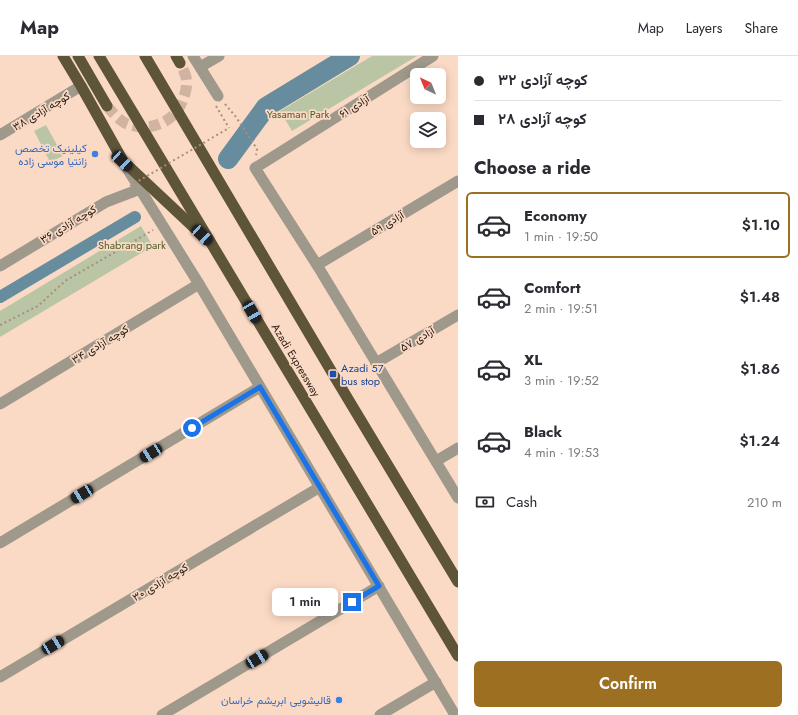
<!DOCTYPE html>
<html lang="en">
<head>
<meta charset="utf-8">
<style>
	body { margin:0; font-family:Jost,Vazirmatn,sans-serif; background:#f7f7f7; color:#2b2b33; height:100vh; display:flex; flex-direction:column; font-size:15px; white-space:nowrap }
	* { box-sizing:border-box; margin:0 }
	p { font-size:13px; color:#7c7c81 }
	.icon { flex:none; width:22px; height:22px; fill:none; stroke:currentColor; stroke-width:2; stroke-linecap:round; stroke-linejoin:round }
	.map { position:relative; flex:1; overflow:hidden }
	.sheet { display:flex; flex-direction:column; background:#fff; width:340px }
	.sheet>* { flex:none }
	.guide { display:grid; align-content:center; height:88px; padding:0 16px; background:#fff }
	.needle { width:26px; rotate:317deg }
	.buttons { position:absolute; left:410px; top:12px; display:grid; gap:8px }
	.buttons a { display:grid; place-items:center; width:36px; height:36px; border-radius:6px; background:#fff; box-shadow:0 2px 10px #0003; font-size:20px }
	.end { position:absolute; width:18px; height:18px; margin:-9px; border:5px solid #1a73e8; background:#fff; box-shadow:0 0 0 2px #fff }
	.from { border-radius:50% }
	.bubble { position:absolute; height:28px; border-radius:6px; background:#fff; box-shadow:0 2px 10px #0003; font-size:13px; font-weight:600; line-height:28px; text-align:center }
	.car { position:absolute; width:12px; height:24px; margin:-12px -6px; border-radius:5px; box-shadow:0 0 3px 1px #0007; background:linear-gradient(#222 24%,#8ab4d8 0 40%,#222 0 76%,#8ab4d8 0 86%,#222 0) }
	.guide b { display:flex; align-items:center; gap:14px; height:38px; font-size:15px }
	.guide b+b { border-top:1px solid #e1e1e2 }
	.guide i { width:10px; height:10px; background:#2b2b33 }
	ul { padding:0; list-style:none }
	li { display:flex; align-items:center; gap:12px; height:66px; margin:0 8px 6px; padding:0 8px; border:2px solid transparent; border-radius:6px }
	li div { flex:1 }
	li b { display:block; font-size:15px }
	li em { font-style:normal; font-weight:600 }
	li.selected { border-color:#9d6f20 }
	li>.icon { width:36px; height:36px; stroke-width:1.5 }
	h2 { padding:0 16px; font-size:18px; line-height:48px }
	.pay { display:flex; align-items:center; gap:10px; height:44px; padding:0 16px; font-size:15px }
	.pay p { margin-inline-start:auto }
	.button { display:flex; gap:8px; margin-top:auto; padding:8px 16px }
	.button a { flex:1; height:46px; border-radius:6px; background:#9d6f20; color:#fff; font-size:16px; font-weight:600; line-height:46px; text-align:center }
	header { display:flex; align-items:center; gap:24px; box-sizing:border-box; height:56px; padding:0 20px; background:#fff; border-bottom:1px solid #e1e1e2 }
	header strong { font-size:19px }
	nav { display:flex; gap:22px; margin-inline-start:auto; font-size:14px }
	main { display:flex; flex:1; min-height:0 }
	.map>svg:first-child { display:block }
</style>
</head>
<body>
<header>
<strong>Map</strong>
<nav><a>Map</a><a>Layers</a><a>Share</a></nav>
</header>
<main>
<div class="map">
<svg width="458" height="659" viewBox="0 0 458 659">
	<rect width="100%" height="100%" fill="#fbdac5"/>
	<!-- green -->
	<g fill="#bac5a5">
		<polygon points="372,0 417,0 292,75 280,55"/>
		<polygon points="46,69 63,100 50,106 34,75"/>
		<polygon points="141,170 153,190 0,281 0,255"/>
	</g>
	<g fill="none" stroke-linecap="round" stroke-linejoin="round">
		<!-- canal -->
		<polyline stroke="#668c9e" stroke-width="12" points="0,241 135,161"/>
		<!-- river -->
		<polyline stroke="#668c9e" stroke-width="20" points="228,103 266,51 350,0"/>
		<!-- trunk-tunnel -->
		<path stroke="#d0b3a1" stroke-width="11" stroke-dasharray="11 5.5" stroke-linecap="butt" d="M107 50C112 56 118 63 125 67 146 77 173 68 182 46 185 38 188 30 186 21 185 17 182 11 180 7"/>
		<!-- path -->
		<g stroke="#a78e7e" stroke-width="2" stroke-dasharray="2 3" stroke-linecap="butt">
			<polyline points="225,48 236,61 257,93 256,99"/>
			<polyline points="216,50 229,72"/>
			<polyline points="0,269 38,250 65,225 153,174"/>
		</g>
		<!-- minor -->
		<g stroke="#9f998b" stroke-width="11">
			<polyline points="193,0 218,40"/>
			<polyline points="433,0 255,112 317,209 458,442"/>
			<polyline points="200,11 219,0"/>
			<polyline points="0,79 81,30"/>
			<polyline points="125,109 199,228 455,659"/>
			<polyline points="317,209 458,125"/>
			<polyline points="0,210 106,146 140,133"/>
			<polyline points="376,307 458,259"/>
			<polyline points="0,348 199,228"/>
			<polyline points="436,405 458,392"/>
			<polyline points="0,487 260,331"/>
			<polyline points="0,621 320,431"/>
			<polyline points="162,659 379,530"/>
			<polyline points="380,659 436,626"/>
		</g>
		<!-- trunk -->
		<g stroke="#5e5438" stroke-width="11">
			<polyline points="63,0 81,30 123,105 204,181"/>
			<polyline points="78,0 107,50"/>
			<path d="M99 0C220 200 338 400 458 600"/>
			<polyline points="145,0 333,318 458,526"/>
			<polyline points="176,0 180,7"/>
		</g>
		<!-- path-bridge -->
		<polyline stroke="#a78e7e" stroke-width="2" stroke-dasharray="2 3" stroke-linecap="butt" points="130,130 229,72"/>
	</g>
	<g fill="none" stroke-linecap="round" stroke-linejoin="round">
		<!-- route -->
		<polyline stroke="#1a73e8" stroke-width="5" points="192,372 260,331 379,530 352,546"/>
	</g>
	<!-- markers -->
	<g fill="#3f7fe0" stroke="#fbdac5" stroke-width="1.5">
		<circle cx="95" cy="98" r="4"/>
		<circle cx="339" cy="644" r="4"/>
	</g>
	<rect fill="#1a4fb4" stroke="#fbdac5" stroke-width="1.5" x="329" y="314" width="8" height="8" rx="2"/>
	<g text-anchor="middle" dominant-baseline="central" stroke-width="3.5" stroke-linejoin="round" paint-order="stroke">
		<!-- street labels -->
		<g font-size="11" fill="#251911" stroke="#fbdac5">
			<text transform="translate(354 50) rotate(-32)">آزادی ۶۱</text>
			<text transform="translate(41 55) rotate(-31)">کوچه آزادی ۳۸</text>
			<text transform="translate(387 167) rotate(-31)">آزادی ۵۹</text>
			<text transform="translate(68 168) rotate(-31)">کوچه آزادی ۳۶</text>
			<text transform="translate(417 283) rotate(-31)">آزادی ۵۷</text>
			<text transform="translate(100 288) rotate(-31)">کوچه آزادی ۳۴</text>
			<text transform="translate(296 304) rotate(59)">Azadi Expressway</text>
			<text transform="translate(160 526) rotate(-31)">کوچه آزادی ۳۰</text>
		</g>
		<!-- park labels -->
		<g font-size="11" fill="#4f5f29" stroke="#fbdac5">
			<text x="298" y="58">Yasaman Park</text>
			<text x="132" y="189">Shabrang park</text>
		</g>
		<!-- shop labels -->
		<g font-size="11" fill="#366cbe" stroke="#fbdac5" text-anchor="end">
			<text x="87" y="92">کیلینیک تخصص<tspan x="87" dy="13">زانتیا موسی زاده</tspan></text>
			<text x="331" y="644">قالیشویی ابریشم خراسان</text>
		</g>
		<!-- transit labels -->
		<g font-size="11" fill="#164399" stroke="#fbdac5" text-anchor="start">
			<text x="341" y="312">Azadi 57<tspan x="341" dy="13">bus stop</tspan></text>
		</g>
	</g>
</svg>
<div class="buttons">
<a><svg class="needle" viewBox="-14 -14 28 28"><path d="M0-13l5 13h-10z" fill="#e53935"/><path d="M0 13l5-13h-10z" fill="#7c7c81"/></svg></a>
<a><svg class="icon" aria-label="layers" viewBox="0 0 24 24"><path d="M12 4l9 5-9 5-9-5zM3 14l9 5 9-5"/></svg></a>
</div>
<i class="end from" style="left:192px;top:372px"></i>
<i class="end" style="left:352px;top:546px"></i>
<div class="bubble" style="left:272px;top:532px;width:66px">1 min</div>
<i class="car" style="left:122px;top:105px;rotate:133deg"></i>
<i class="car" style="left:202px;top:179px;rotate:133deg"></i>
<i class="car" style="left:252px;top:256px;rotate:150deg"></i>
<i class="car" style="left:151px;top:397px;rotate:239deg"></i>
<i class="car" style="left:82px;top:438px;rotate:239deg"></i>
<i class="car" style="left:53px;top:589px;rotate:59deg"></i>
<i class="car" style="left:257px;top:603px;rotate:59deg"></i>
</div>
<section class="sheet">
<div class="guide">
<b><i class="from"></i>کوچه آزادی ۳۲</b>
<b><i></i>کوچه آزادی ۲۸</b>
</div>
<h2>Choose a ride</h2>
<ul>
<li class="selected"><svg class="icon" aria-label="car" viewBox="0 0 24 24"><path d="M5 17H2v-5l4-1 3-4h7l3 4 3 1v5h-3M9 17h6M6 11h13"/><circle cx="7" cy="17" r="2"/><circle cx="17" cy="17" r="2"/></svg><div><b>Economy</b><p>1 min · 19:50</p></div><em>$1.10</em></li>
<li><svg class="icon" aria-label="car" viewBox="0 0 24 24"><path d="M5 17H2v-5l4-1 3-4h7l3 4 3 1v5h-3M9 17h6M6 11h13"/><circle cx="7" cy="17" r="2"/><circle cx="17" cy="17" r="2"/></svg><div><b>Comfort</b><p>2 min · 19:51</p></div><em>$1.48</em></li>
<li><svg class="icon" aria-label="car" viewBox="0 0 24 24"><path d="M5 17H2v-5l4-1 3-4h7l3 4 3 1v5h-3M9 17h6M6 11h13"/><circle cx="7" cy="17" r="2"/><circle cx="17" cy="17" r="2"/></svg><div><b>XL</b><p>3 min · 19:52</p></div><em>$1.86</em></li>
<li><svg class="icon" aria-label="car" viewBox="0 0 24 24"><path d="M5 17H2v-5l4-1 3-4h7l3 4 3 1v5h-3M9 17h6M6 11h13"/><circle cx="7" cy="17" r="2"/><circle cx="17" cy="17" r="2"/></svg><div><b>Black</b><p>4 min · 19:53</p></div><em>$1.24</em></li>
</ul>
<div class="pay"><svg class="icon" aria-label="cash" viewBox="0 0 24 24"><path d="M3 7h18v10H3z"/><circle cx="12" cy="12" r="2"/></svg>Cash<p>210 m</p></div>
<div class="button"><a>Confirm</a></div>
</section>
</main>
</body>
</html>
